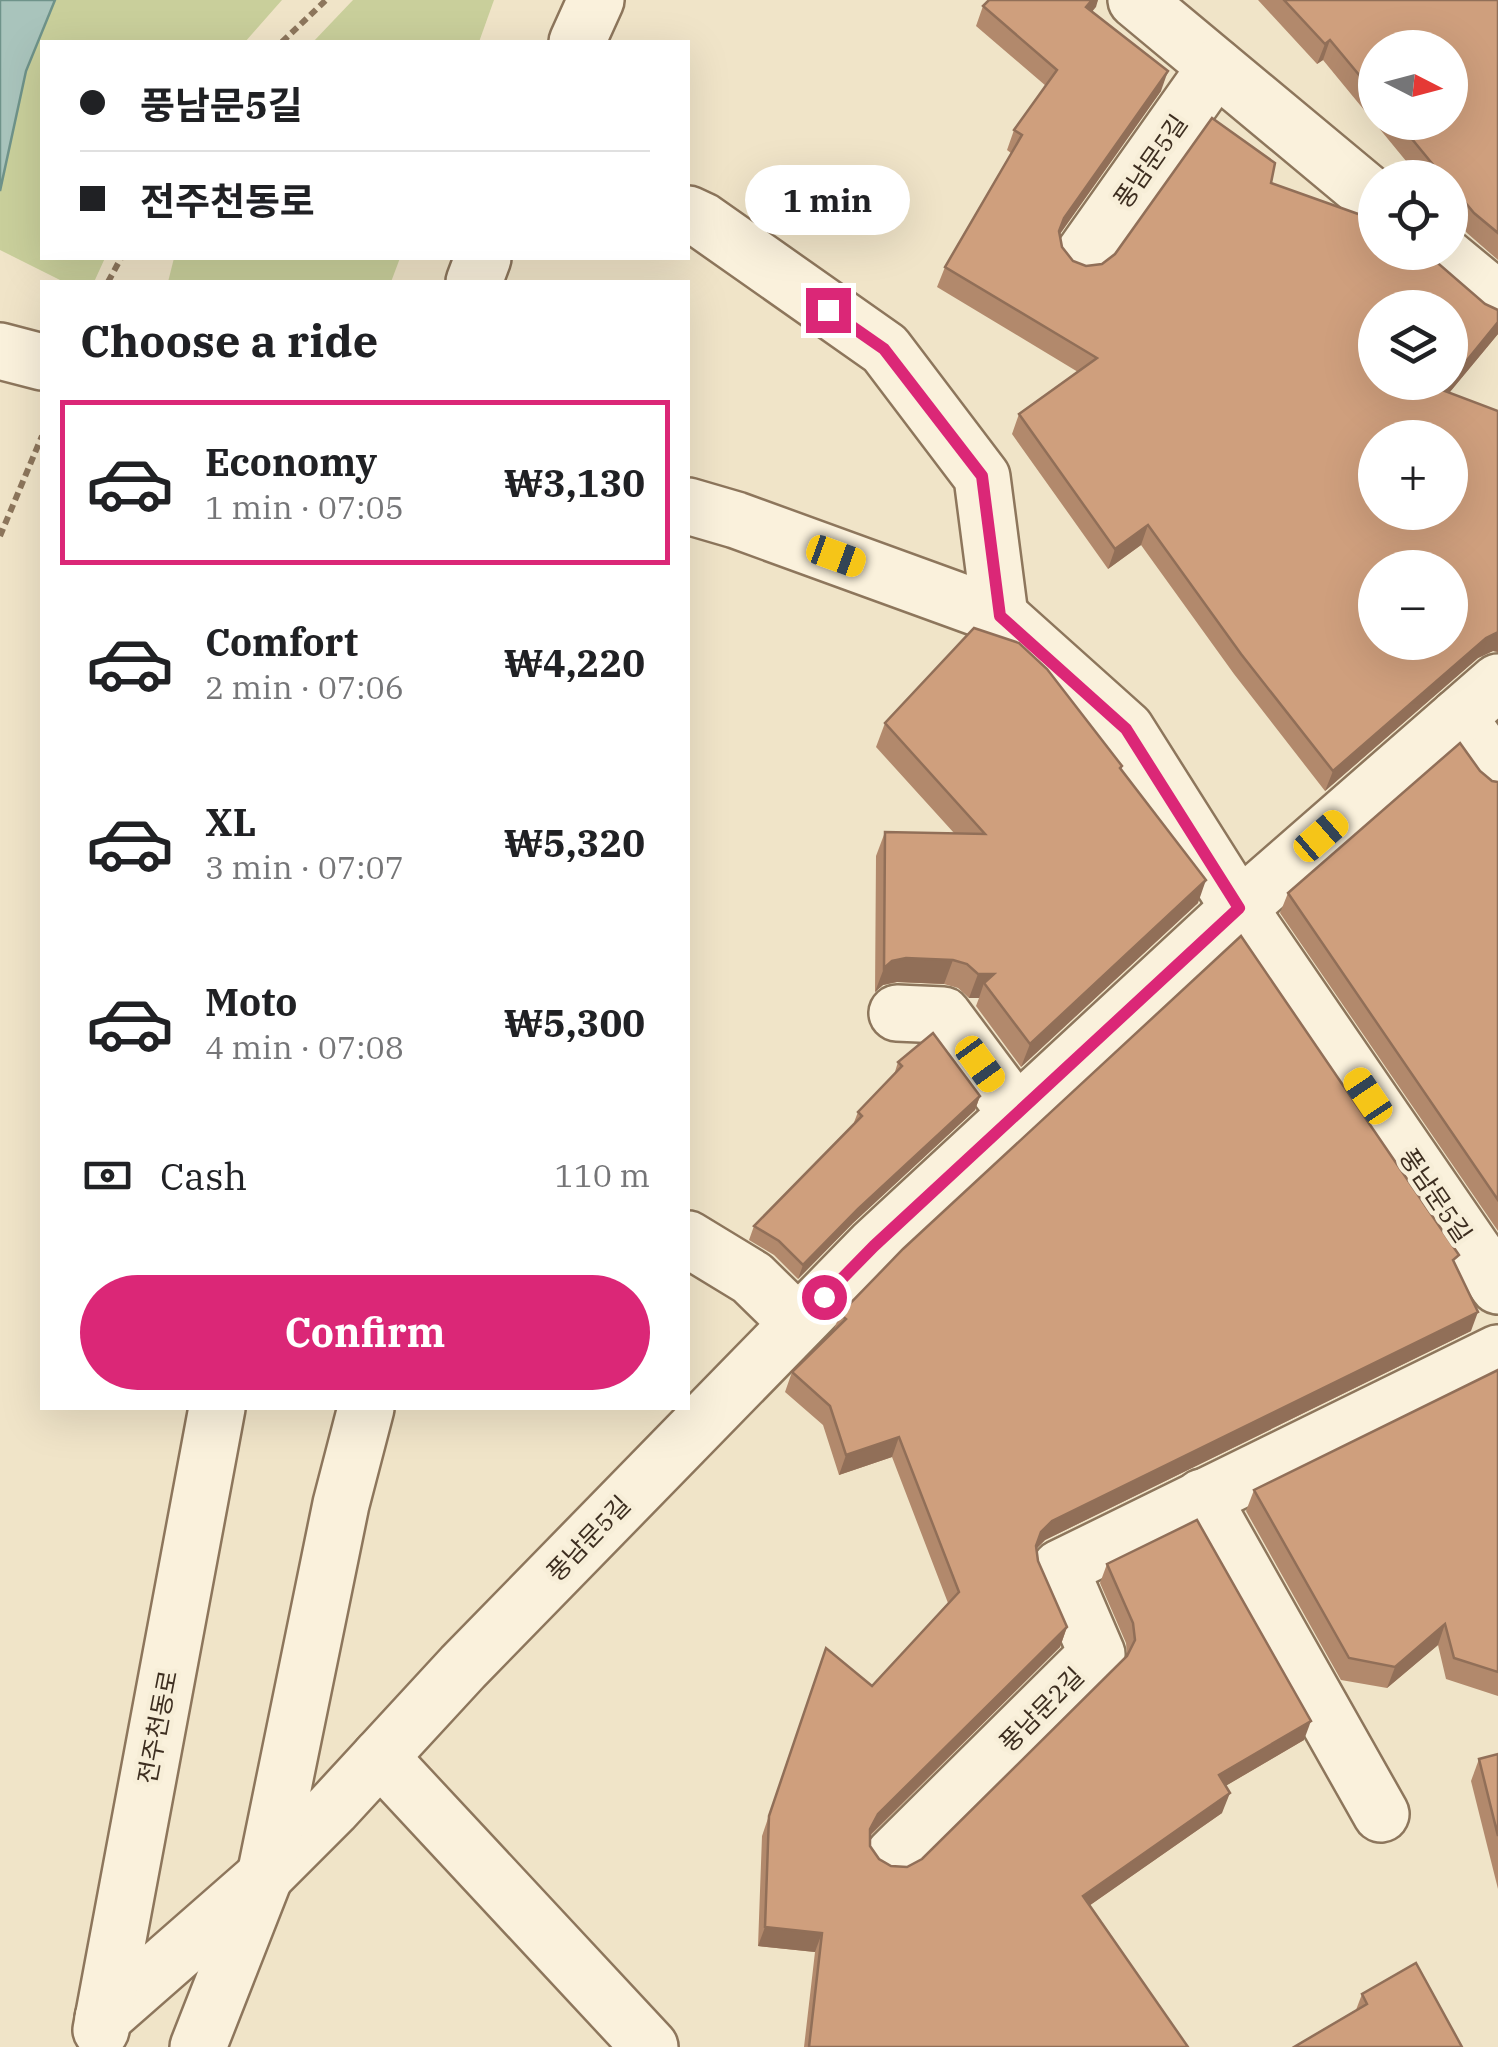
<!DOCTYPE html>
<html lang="en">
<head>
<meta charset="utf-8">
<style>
	body { margin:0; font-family:"IBM Plex Serif","Noto Sans KR",serif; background:#f2f2f2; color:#202124; height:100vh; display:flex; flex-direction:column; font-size:38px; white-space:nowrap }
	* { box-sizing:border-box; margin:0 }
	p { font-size:32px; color:#757577 }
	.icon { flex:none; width:55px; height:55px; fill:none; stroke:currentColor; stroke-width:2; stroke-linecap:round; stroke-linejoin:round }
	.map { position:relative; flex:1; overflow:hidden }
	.drawer { position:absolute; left:40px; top:280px; width:650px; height:1130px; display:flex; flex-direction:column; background:#fff; border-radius:0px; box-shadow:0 10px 40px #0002 }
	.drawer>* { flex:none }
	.top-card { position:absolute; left:40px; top:40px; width:650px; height:220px; border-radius:0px; box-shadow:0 10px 40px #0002; display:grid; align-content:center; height:220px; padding:0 40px; background:#fff }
	.needle { width:65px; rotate:96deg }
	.controls { position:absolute; left:1358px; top:30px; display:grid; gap:20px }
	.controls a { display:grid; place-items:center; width:110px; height:110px; border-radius:50%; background:#fff; box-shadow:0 10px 40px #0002; font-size:50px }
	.end { position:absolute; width:45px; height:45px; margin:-22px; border:12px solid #db2777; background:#fff; box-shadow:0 0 0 5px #fff }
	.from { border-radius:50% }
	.bubble { position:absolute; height:70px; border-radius:35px; background:#fff; box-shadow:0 10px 40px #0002; font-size:32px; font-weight:700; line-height:70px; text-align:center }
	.car { position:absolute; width:30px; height:60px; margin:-30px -15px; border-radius:12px; box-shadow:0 0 8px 2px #0007; background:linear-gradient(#f5c518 24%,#345 0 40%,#f5c518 0 76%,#345 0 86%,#f5c518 0) }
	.top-card b { display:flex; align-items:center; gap:35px; height:95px; font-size:38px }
	.top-card b+b { border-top:2px solid #e0e0e0 }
	.top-card i { width:25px; height:25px; background:#202124 }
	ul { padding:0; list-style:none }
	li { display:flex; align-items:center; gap:30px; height:165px; margin:0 20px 15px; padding:0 20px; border:5px solid transparent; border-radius:0px }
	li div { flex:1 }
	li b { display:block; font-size:38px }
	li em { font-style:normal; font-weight:700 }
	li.current { border-color:#db2777 }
	li>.icon { width:90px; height:90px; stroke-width:1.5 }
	h2 { padding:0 40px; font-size:45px; line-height:120px }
	.pay { display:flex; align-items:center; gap:25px; height:110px; padding:0 40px; font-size:38px }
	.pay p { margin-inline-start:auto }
	.cta { display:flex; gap:20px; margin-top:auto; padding:20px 40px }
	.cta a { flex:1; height:115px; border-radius:60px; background:#db2777; color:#fff; font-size:40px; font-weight:700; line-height:115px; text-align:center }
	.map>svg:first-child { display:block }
</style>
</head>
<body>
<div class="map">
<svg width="1498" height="2047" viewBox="0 0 1498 2047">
	<rect width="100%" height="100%" fill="#f0e4c8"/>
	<!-- green -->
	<g fill="#c9cf9b">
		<polygon points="55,0 282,0 245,42 42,42 42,258 105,258 94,282 64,282 0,250 0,191 26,71"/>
		<polygon points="353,0 494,0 479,42 313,42"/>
		<polygon points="174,258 400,258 391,282 168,282"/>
	</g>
	<!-- water -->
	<polygon fill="#a9c4bc" stroke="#6f938a" stroke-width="2.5" points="0,0 55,0 26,71 0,191"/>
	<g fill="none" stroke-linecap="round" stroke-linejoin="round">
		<defs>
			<g id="minor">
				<polyline points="1136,0 1375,199"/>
				<polyline points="577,42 596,0"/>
				<polyline points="688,214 703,221 885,349 982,477 1000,616"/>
				<polyline points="1440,252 1498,300"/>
				<polyline points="1083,255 1216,67"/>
				<polyline points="474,282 483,258"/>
				<polyline points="0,351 42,362"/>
				<polyline points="688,506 736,520 1000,616 1126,729 1239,908 1498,1286"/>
				<polyline points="1458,717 1498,773"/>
				<polyline points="897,1013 943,1015 1017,1114"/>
				<polyline points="688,1239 752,1278 798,1323"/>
				<polyline points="1202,1497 1381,1814"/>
				<polyline points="380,1757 650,2047"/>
				<polyline points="893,1856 1097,1654 1060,1568 1498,1353"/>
				<polyline points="103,2018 265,1876 333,1808 463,1667 874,1246 1239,908 1498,682"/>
				<polyline points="101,2030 217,1408"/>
				<polyline points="198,2047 265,1876 341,1504 366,1408"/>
			</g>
		</defs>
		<!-- minor casing -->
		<use href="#minor" stroke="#8d765c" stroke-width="60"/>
		<!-- path -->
		<g stroke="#8d765c" stroke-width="6" stroke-dasharray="8 5" stroke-linecap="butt">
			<polyline points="282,42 326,0"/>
			<polyline points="108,282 121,258"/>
			<polyline points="0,536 42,436"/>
		</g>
		<!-- minor -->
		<use href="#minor" stroke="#faf1dc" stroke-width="55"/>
	</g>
	<!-- wall -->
	<g fill="#b2896c" fill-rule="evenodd">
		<polygon points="989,0 1098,0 1092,12 1161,91 1060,234 1062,247 1073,261 1086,266 1102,264 1271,183 1427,256 1485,304 1498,310 1498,334 1449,393 1498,411 1498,652 1493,651 1478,658 1325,791 1234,674 1141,545 1108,569 1012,434 1019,414 1078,372 937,287 945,267 1011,153 1007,150 1014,130 1046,86 976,26 983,6"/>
		<path d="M1258 0H1498V260L1467 233 1450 213V178H1420L1323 60 1317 64ZM1375 48 1450 122H1375Z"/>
		<polygon points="885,723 1122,766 1121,770 1198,903 1021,1067 976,1006 979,998 969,998 958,988 944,984 897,982 883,985 875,992 876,856 885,832 954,833 876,747"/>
		<polygon points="1480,771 1492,781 1498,782 1498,1231 1280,913 1288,893"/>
		<polygon points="898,1062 980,1096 975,1110 853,1223 798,1279 774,1255 749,1240 754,1226 853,1125 858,1112 894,1075"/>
		<polygon points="1456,1265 1471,1331 1045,1540 1036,1549 1038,1561 1067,1627 1060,1647 870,1836 870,1846 879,1859 891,1866 907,1867 922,1859 1127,1655 1126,1643 1100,1583 1107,1564 1304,1740 1225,1786 1222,1813 1090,1905 1188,2047 804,2047 815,1952 758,1946 762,1836 826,1648 872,1686 948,1603 892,1457 839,1475 823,1425 785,1392 792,1372 833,1332 840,1314"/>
		<polygon points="1498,1370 1498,1696 1446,1679 1438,1645 1387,1688 1341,1680 1246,1511 1254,1490"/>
		<polygon points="1498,1754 1498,1889 1471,1781 1479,1759"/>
		<polygon points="1362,1994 1462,2047 1356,2010"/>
	</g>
	<!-- shaded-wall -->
	<g fill="#916f58">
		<polygon points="1092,0 1098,0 1096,7 1079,27 1086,7"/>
		<polygon points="1330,40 1323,60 1317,64 1325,44"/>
		<polygon points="1168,71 1161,91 1057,238 1064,218"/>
		<polygon points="1498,322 1498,334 1435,410 1442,390"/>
		<polygon points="1148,525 1141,545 1108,569 1115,549"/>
		<polygon points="1498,632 1498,652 1493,651 1478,658 1325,791 1333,771 1486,638"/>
		<polygon points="1206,880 1198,903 1021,1067 1030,1044"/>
		<polygon points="906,958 953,960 944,984 897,982 883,985 875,992 884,968 892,961"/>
		<polygon points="978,974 994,974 984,983 979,998 969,998"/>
		<polygon points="980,1096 975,1110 853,1223 798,1279 803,1265 858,1209"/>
		<polygon points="1478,1312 1471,1331 1045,1540 1034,1551 1041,1532 1052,1521"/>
		<polygon points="899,1437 892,1457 839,1475 846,1455"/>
		<polygon points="1445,1624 1438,1645 1387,1688 1395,1667"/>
		<polygon points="1067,1627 1060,1647 871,1834 863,1849 870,1829 878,1814"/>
		<polygon points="1311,1721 1304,1740 1212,1794 1219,1775"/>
		<polygon points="1230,1793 1222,1813 1076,1915 1083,1896"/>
		<polygon points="765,1927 822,1933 815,1952 758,1946"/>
	</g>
	<!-- building -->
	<g fill="#cf9f7d" stroke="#916f58" stroke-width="2.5" fill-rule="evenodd">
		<path d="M989 0H1092L1086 7 1168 71 1064 218 1059 231 1062 247 1073 261 1086 266 1102 264 1115 254 1212 118 1275 163 1271 183 1375 220V252H1425L1485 304 1498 310V322L1450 381V308H1375V382H1448L1442 390 1498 411V632L1486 638 1333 771 1241 654 1148 525 1115 549 1019 414 1097 358 945 267 1022 135 1014 130 1057 70 983 6ZM1375 438H1450V512H1375ZM1375 568H1450V642H1375Z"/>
		<polygon points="1284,0 1498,0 1498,233 1474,213 1450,184 1450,178 1444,178 1398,122 1450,122 1450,48 1375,48 1375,94 1330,40 1325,44"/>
		<polygon points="974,628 1019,643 1047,669 1122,766 1120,768 1206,880 1030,1044 984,983 994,974 978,974 967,964 953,960 906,958 892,961 884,968 885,832 985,834 885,723"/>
		<polygon points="1460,743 1480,771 1492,781 1498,782 1498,1200 1288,893"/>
		<polygon points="1241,936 1459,1255 1453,1260 1478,1312 1052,1521 1041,1532 1036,1546 1038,1561 1067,1627 878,1814 870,1829 870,1846 879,1859 891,1866 907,1867 922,1859 1127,1656 1135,1640 1133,1623 1107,1564 1197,1520 1311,1721 1219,1775 1230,1793 1083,1896 1188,2047 809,2047 822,1933 765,1927 769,1816 826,1648 872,1686 959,1592 899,1437 846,1455 830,1406 792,1372 846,1319 840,1314 903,1249"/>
		<polygon points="933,1033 980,1096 858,1209 803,1265 779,1241 754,1226 862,1116 858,1112 902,1066 898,1062"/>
		<polygon points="1498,1370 1498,1672 1454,1658 1445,1624 1395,1667 1349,1658 1254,1490"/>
		<polygon points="1498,1754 1498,1836 1479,1759"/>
		<polygon points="1416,1963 1462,2047 1294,2047 1367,2004 1362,1994"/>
	</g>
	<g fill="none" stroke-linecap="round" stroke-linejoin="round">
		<!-- route -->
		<polyline stroke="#db2777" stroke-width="12" points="824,1297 874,1246 1239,908 1126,729 1000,616 982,476 884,349 828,310"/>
	</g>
	<g text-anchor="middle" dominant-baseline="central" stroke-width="9" stroke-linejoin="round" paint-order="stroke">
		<!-- street labels -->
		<g font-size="25" fill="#3d2e20" stroke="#f7eed8">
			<text transform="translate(1150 161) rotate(-55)">풍남문5길</text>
			<text transform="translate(1436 1195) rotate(56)">풍남문5길</text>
			<text transform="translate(588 1538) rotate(-46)">풍남문5길</text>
			<text transform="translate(1041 1709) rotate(-45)">풍남문2길</text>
			<text transform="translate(157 1727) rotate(-79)">전주천동로</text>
		</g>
	</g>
</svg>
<div class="controls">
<a><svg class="needle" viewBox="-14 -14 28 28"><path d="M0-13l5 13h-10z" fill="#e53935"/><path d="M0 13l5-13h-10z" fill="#757577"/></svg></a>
<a><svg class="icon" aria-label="locate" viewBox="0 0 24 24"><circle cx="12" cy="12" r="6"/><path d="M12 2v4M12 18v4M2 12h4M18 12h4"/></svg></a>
<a><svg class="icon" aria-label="layers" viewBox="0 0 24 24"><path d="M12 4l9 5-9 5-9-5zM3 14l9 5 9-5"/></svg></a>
<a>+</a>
<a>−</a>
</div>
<i class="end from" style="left:824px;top:1297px"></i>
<i class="end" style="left:828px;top:310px"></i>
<div class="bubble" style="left:745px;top:165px;width:165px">1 min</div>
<i class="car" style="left:836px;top:556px;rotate:110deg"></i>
<i class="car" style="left:1321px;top:836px;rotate:49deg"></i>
<i class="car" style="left:980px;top:1064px;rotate:144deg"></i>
<i class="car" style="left:1368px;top:1096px;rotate:326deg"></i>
<div class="top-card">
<b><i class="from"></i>풍남문5길</b>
<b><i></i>전주천동로</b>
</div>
<section class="drawer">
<h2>Choose a ride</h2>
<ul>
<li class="current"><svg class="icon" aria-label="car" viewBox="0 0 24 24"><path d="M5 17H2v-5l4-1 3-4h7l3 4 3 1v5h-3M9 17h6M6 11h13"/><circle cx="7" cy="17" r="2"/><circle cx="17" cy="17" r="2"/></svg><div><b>Economy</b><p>1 min · 07:05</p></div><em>₩3,130</em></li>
<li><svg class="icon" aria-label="car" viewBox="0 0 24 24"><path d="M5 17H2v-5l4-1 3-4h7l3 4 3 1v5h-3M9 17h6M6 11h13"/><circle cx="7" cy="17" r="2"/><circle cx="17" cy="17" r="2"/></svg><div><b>Comfort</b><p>2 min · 07:06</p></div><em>₩4,220</em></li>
<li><svg class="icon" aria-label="car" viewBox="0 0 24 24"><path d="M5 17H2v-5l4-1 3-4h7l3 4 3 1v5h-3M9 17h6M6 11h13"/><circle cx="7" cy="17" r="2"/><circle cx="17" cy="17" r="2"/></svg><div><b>XL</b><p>3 min · 07:07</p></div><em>₩5,320</em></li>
<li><svg class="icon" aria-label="car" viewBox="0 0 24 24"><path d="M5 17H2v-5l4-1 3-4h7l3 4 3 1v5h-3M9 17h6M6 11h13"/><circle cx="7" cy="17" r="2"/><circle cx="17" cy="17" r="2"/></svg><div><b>Moto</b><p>4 min · 07:08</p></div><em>₩5,300</em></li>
</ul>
<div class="pay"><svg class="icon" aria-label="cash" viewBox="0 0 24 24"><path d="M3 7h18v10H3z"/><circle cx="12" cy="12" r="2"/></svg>Cash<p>110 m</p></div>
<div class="cta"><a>Confirm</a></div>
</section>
</div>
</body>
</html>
